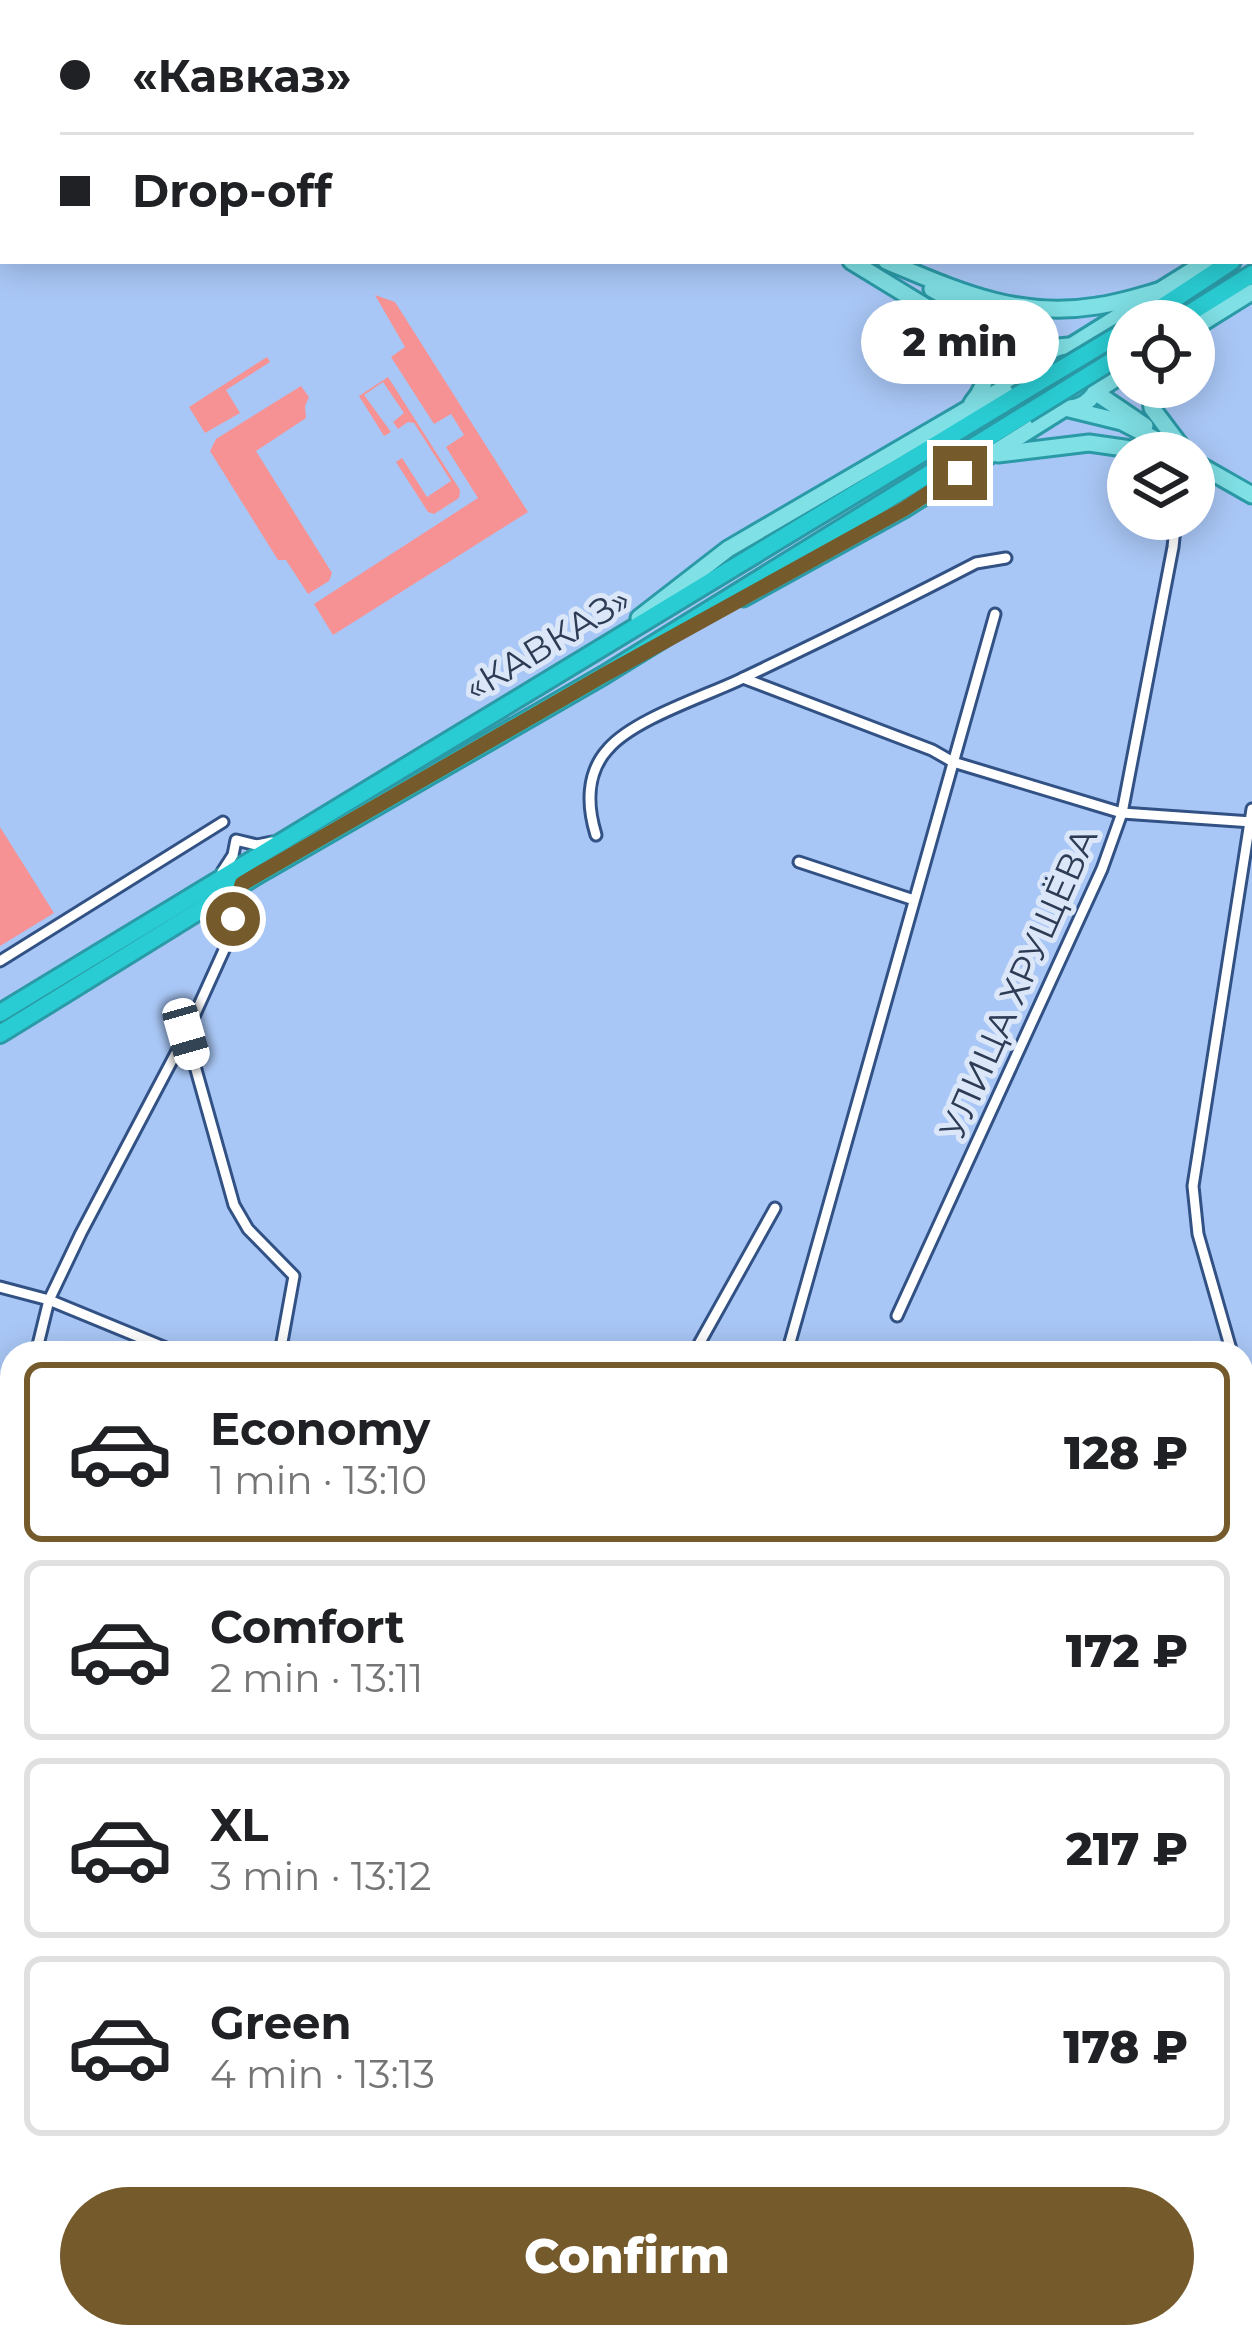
<!DOCTYPE html>
<html lang="en">
<head>
<meta charset="utf-8">
<style>
	body { margin:0; font-family:Montserrat,sans-serif; background:#f2f2f2; color:#202124; height:100vh; display:flex; flex-direction:column; font-size:45px; white-space:nowrap }
	* { box-sizing:border-box; margin:0 }
	p { font-size:39px; color:#757577 }
	.icon { flex:none; width:66px; height:66px; fill:none; stroke:currentColor; stroke-width:2; stroke-linecap:round; stroke-linejoin:round }
	.map { position:relative; flex:1; overflow:hidden }
	.details { position:absolute; left:0px; top:1341px; width:1254px; height:1008px; display:flex; flex-direction:column; background:#fff; border-radius:36px 36px 0 0; box-shadow:0 6px 30px #0003 }
	.details>* { flex:none }
	.top-card { position:absolute; left:0px; top:0px; width:1254px; height:264px; box-shadow:0 6px 30px #0003; display:grid; align-content:center; height:264px; padding:0 60px; background:#fff }
	.tools { position:absolute; left:1107px; top:300px; display:grid; gap:24px }
	.tools a { display:grid; place-items:center; width:108px; height:108px; border-radius:50%; background:#fff; box-shadow:0 6px 30px #0003; font-size:60px }
	.end { position:absolute; width:54px; height:54px; margin:-27px; border:15px solid #755a2c; background:#fff; box-shadow:0 0 0 6px #fff }
	.from { border-radius:50% }
	.bubble { position:absolute; height:84px; border-radius:42px; background:#fff; box-shadow:0 6px 30px #0003; font-size:39px; font-weight:800; line-height:84px; text-align:center }
	.car { position:absolute; width:36px; height:72px; margin:-36px -18px; border-radius:15px; box-shadow:0 0 9px 3px #0007; background:linear-gradient(#fff 24%,#345 0 40%,#fff 0 76%,#345 0 86%,#fff 0) }
	.top-card b { display:flex; align-items:center; gap:42px; height:114px; font-size:45px }
	.top-card b+b { border-top:3px solid #e0e0e0 }
	.top-card i { width:30px; height:30px; background:#202124 }
	ul { padding:21px 0 0; list-style:none }
	li { display:flex; align-items:center; gap:36px; height:180px; margin:0 24px 18px; padding:0 36px; border:6px solid #e0e0e0; border-radius:18px }
	li div { flex:1 }
	li b { display:block; font-size:45px }
	li em { font-style:normal; font-weight:800 }
	li.on { border-color:#755a2c }
	li>.icon { width:108px; height:108px; stroke-width:1.5 }
	.cta { display:flex; gap:24px; margin-top:auto; padding:24px 60px }
	.cta a { flex:1; height:138px; border-radius:72px; background:#755a2c; color:#fff; font-size:48px; font-weight:800; line-height:138px; text-align:center }
	.map>svg:first-child { display:block }
</style>
</head>
<body>
<div class="map">
<svg width="1252" height="2349" viewBox="0 0 1252 2349">
	<rect width="100%" height="100%" fill="#a9c7f6"/>
	<!-- green -->
	<g fill="#f69293">
		<polygon points="375,295 395,302 528,512 333,635 314,604 478,498 446,447 464,435 451,414 434,424 391,357 405,347"/>
		<polygon points="267,357 270,362 226,390 240,413 205,433 189,407"/>
		<polygon points="388,377 460,490 459,498 434,514 428,512 396,462 402,458 427,497 451,481 414,423 408,422 398,429 393,422 404,413 383,382 364,395 391,432 384,436 359,396"/>
		<polygon points="301,386 309,397 305,406 306,418 256,451 332,573 329,581 308,594 286,560 278,560 210,451 216,439"/>
		<polygon points="0,827 54,913 0,946"/>
		<polygon points="0,1826 12,1829 12,2048 0,2056"/>
	</g>
	<g fill="none" stroke-linecap="round" stroke-linejoin="round">
		<defs>
			<g id="street">
				<polyline points="743,678 932,750 953,762 1122,813 1252,822"/>
				<path d="M596 835C587 806 586 773 608 749 633 720 700 698 737 681 817 643 897 604 976 563L1006 558"/>
				<polyline points="799,862 914,900"/>
				<polyline points="222,872 233,855 236,840 257,845 272,842"/>
				<polyline points="0,961 223,822"/>
				<polyline points="186,1034 234,1205 248,1229 294,1276 280,1353"/>
				<polyline points="0,1287 49,1300 178,1353"/>
				<polyline points="897,1316 1102,869 1122,813 1173,547 1176,519"/>
				<polyline points="36,1353 49,1300 81,1233 186,1034 229,939 234,905 241,888"/>
				<polyline points="694,1353 775,1208"/>
				<polyline points="787,1353 995,614"/>
				<polyline points="1232,1353 1198,1234 1193,1186 1252,809"/>
				<polyline points="1242,1388 1252,1414"/>
				<polyline points="12,1557 12,1643"/>
				<polyline points="1242,1608 1252,1614"/>
				<polyline points="0,2070 12,2062"/>
				<polyline points="1242,2214 1252,2224"/>
			</g>
			<g id="secondary">
				<polyline points="1206,2337 1228,2349"/>
				<polyline points="563,2349 570,2337"/>
			</g>
			<g id="primary">
				<polyline points="423,0 427,3"/>
				<polyline points="458,0 463,3"/>
				<polyline points="1251,232 1252,231"/>
				<polyline points="851,261 967,332 1038,368"/>
				<path d="M886 261C958 291 1017 319 1097 306 1119 303 1140 296 1162 290"/>
				<polyline points="932,289 1013,335 1053,349"/>
				<polyline points="1194,328 1252,292"/>
				<path d="M969 334C987 358 993 379 972 403"/>
				<circle cx="1068" cy="377" r="31"/>
				<polyline points="1071,346 1207,261"/>
				<polyline points="1128,371 1095,392 1145,426"/>
				<polyline points="1149,387 1152,408 1186,453"/>
				<polyline points="998,454 1089,443 1159,453"/>
				<polyline points="1194,462 1252,495"/>
				<polyline points="743,598 904,509 1065,408 1122,422 1176,450"/>
				<polyline points="639,618 728,549 1038,368"/>
			</g>
			<g id="highway">
				<polyline points="1251,249 1252,248"/>
				<polyline points="1141,321 1232,261"/>
				<polyline points="1177,321 1252,274"/>
				<polyline points="0,1013 1016,396"/>
				<polyline points="0,1034 257,875 604,675 1026,414"/>
			</g>
		</defs>
		<!-- street casing -->
		<use href="#street" stroke="#325285" stroke-width="15"/>
		<!-- secondary casing -->
		<use href="#secondary" stroke="#325285" stroke-width="20"/>
		<!-- primary casing -->
		<use href="#primary" stroke="#2b9aa7" stroke-width="21"/>
		<!-- highway casing -->
		<use href="#highway" stroke="#2b9aa7" stroke-width="22"/>
		<!-- street -->
		<use href="#street" stroke="#fff" stroke-width="9"/>
		<!-- secondary -->
		<use href="#secondary" stroke="#fff" stroke-width="14"/>
		<!-- primary -->
		<use href="#primary" stroke="#7fe0e5" stroke-width="15"/>
		<!-- highway -->
		<use href="#highway" stroke="#2accd3" stroke-width="16"/>
		<defs>
			<g id="highway-bridge">
				<polyline points="1016,396 1128,329"/>
				<polyline points="1026,414 1128,351"/>
			</g>
		</defs>
		<!-- highway-bridge casing -->
		<use href="#highway-bridge" stroke="#2b9aa7" stroke-width="22" stroke-linecap="butt"/>
		<!-- highway-bridge -->
		<use href="#highway-bridge" stroke="#2accd3" stroke-width="16"/>
	</g>
	<g fill="none" stroke-linecap="round" stroke-linejoin="round">
		<!-- route -->
		<polyline stroke="#755a2c" stroke-width="15" points="233,919 242,884 257,875 604,675 904,509 960,473"/>
	</g>
	<g text-anchor="middle" dominant-baseline="central" stroke-width="10" stroke-linejoin="round" paint-order="stroke">
		<!-- street labels -->
		<g font-size="36" fill="#2d3c54" stroke="#dbe7f9">
			<text transform="translate(547 643) rotate(-31)">«КАВКАЗ»</text>
			<text transform="translate(1018 983) rotate(-66)">УЛИЦА ХРУЩЁВА</text>
		</g>
	</g>
</svg>
<div class="tools">
<a><svg class="icon" aria-label="locate" viewBox="0 0 24 24"><circle cx="12" cy="12" r="6"/><path d="M12 2v4M12 18v4M2 12h4M18 12h4"/></svg></a>
<a><svg class="icon" aria-label="layers" viewBox="0 0 24 24"><path d="M12 4l9 5-9 5-9-5zM3 14l9 5 9-5"/></svg></a>
</div>
<i class="end from" style="left:233px;top:919px"></i>
<i class="end" style="left:960px;top:473px"></i>
<div class="bubble" style="left:861px;top:300px;width:198px">2 min</div>
<i class="car" style="left:186px;top:1034px;rotate:164deg"></i>
<div class="top-card">
<b><i class="from"></i>«Кавказ»</b>
<b><i></i>Drop-off</b>
</div>
<section class="details">
<ul>
<li class="on"><svg class="icon" aria-label="car" viewBox="0 0 24 24"><path d="M5 17H2v-5l4-1 3-4h7l3 4 3 1v5h-3M9 17h6M6 11h13"/><circle cx="7" cy="17" r="2"/><circle cx="17" cy="17" r="2"/></svg><div><b>Economy</b><p>1 min · 13:10</p></div><em>128 ₽</em></li>
<li><svg class="icon" aria-label="car" viewBox="0 0 24 24"><path d="M5 17H2v-5l4-1 3-4h7l3 4 3 1v5h-3M9 17h6M6 11h13"/><circle cx="7" cy="17" r="2"/><circle cx="17" cy="17" r="2"/></svg><div><b>Comfort</b><p>2 min · 13:11</p></div><em>172 ₽</em></li>
<li><svg class="icon" aria-label="car" viewBox="0 0 24 24"><path d="M5 17H2v-5l4-1 3-4h7l3 4 3 1v5h-3M9 17h6M6 11h13"/><circle cx="7" cy="17" r="2"/><circle cx="17" cy="17" r="2"/></svg><div><b>XL</b><p>3 min · 13:12</p></div><em>217 ₽</em></li>
<li><svg class="icon" aria-label="car" viewBox="0 0 24 24"><path d="M5 17H2v-5l4-1 3-4h7l3 4 3 1v5h-3M9 17h6M6 11h13"/><circle cx="7" cy="17" r="2"/><circle cx="17" cy="17" r="2"/></svg><div><b>Green</b><p>4 min · 13:13</p></div><em>178 ₽</em></li>
</ul>
<div class="cta"><a>Confirm</a></div>
</section>
</div>
</body>
</html>
